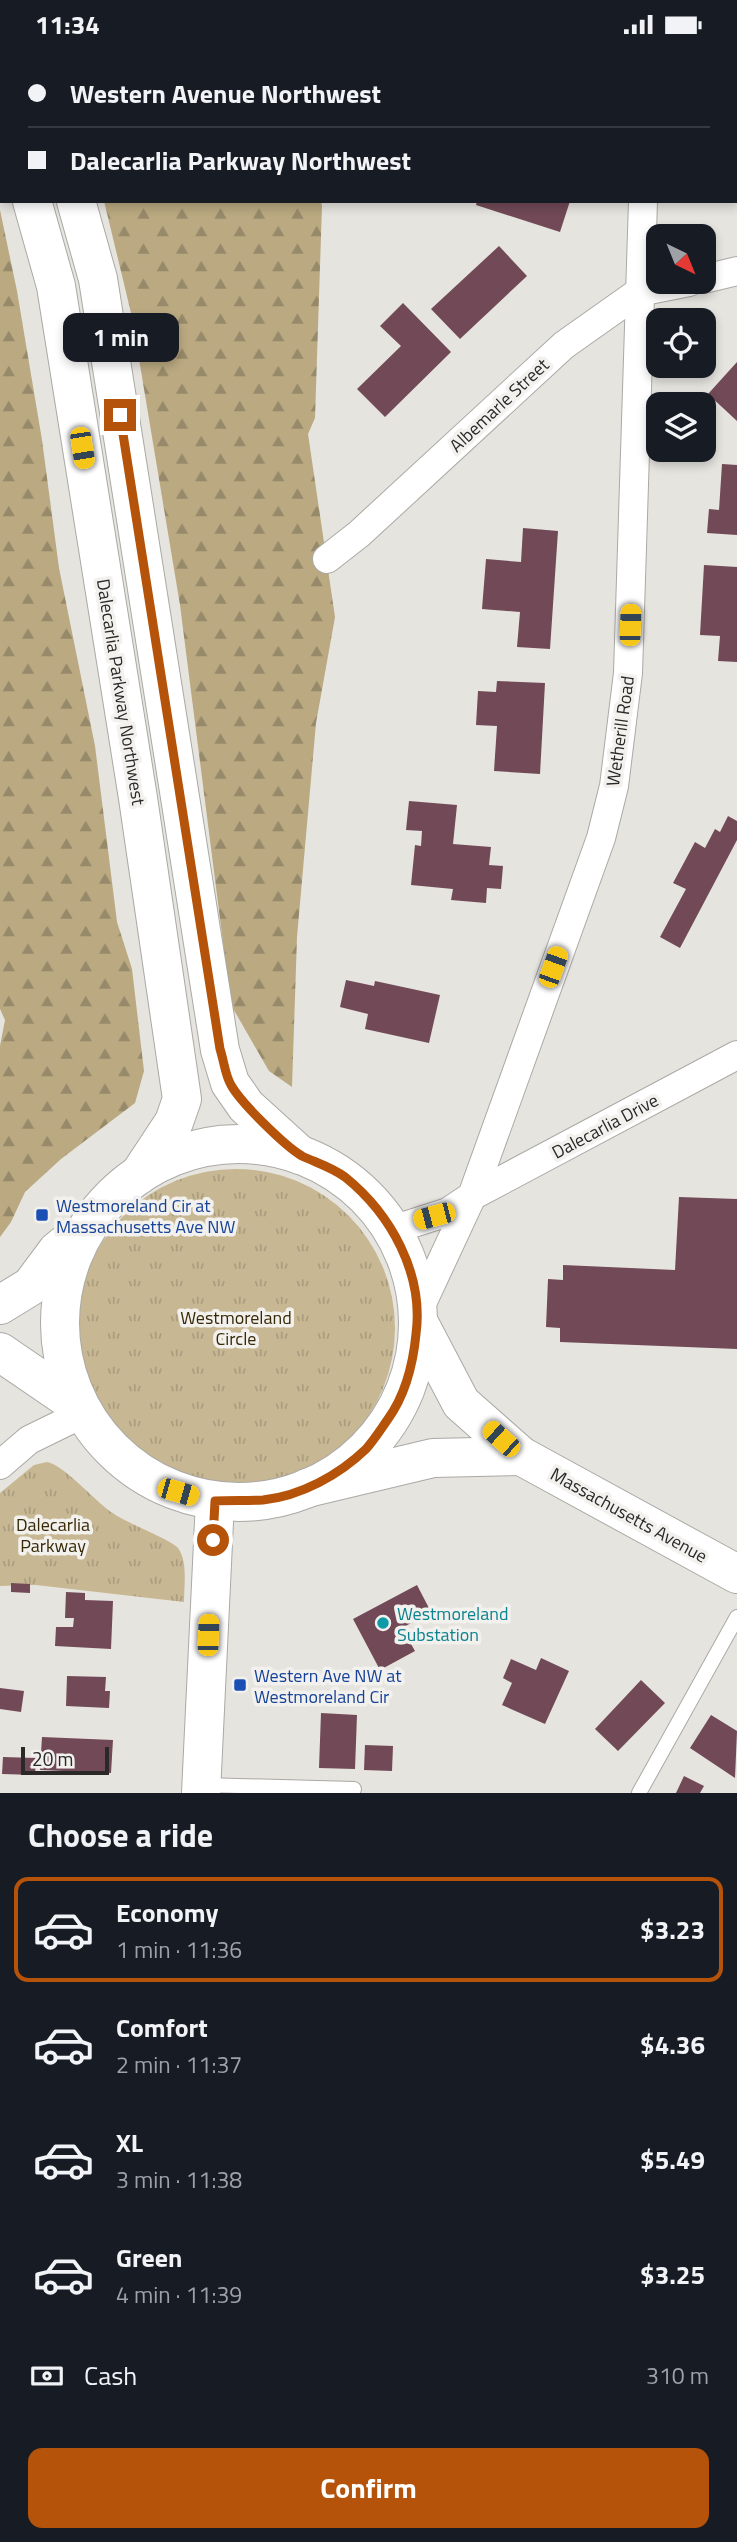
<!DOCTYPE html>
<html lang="en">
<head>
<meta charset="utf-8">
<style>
	body { margin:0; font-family:"Titillium Web",sans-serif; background:#242831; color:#f1f3f6; height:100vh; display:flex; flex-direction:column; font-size:26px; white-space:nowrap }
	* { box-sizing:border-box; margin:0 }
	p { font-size:23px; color:#9ea1a6 }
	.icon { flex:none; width:38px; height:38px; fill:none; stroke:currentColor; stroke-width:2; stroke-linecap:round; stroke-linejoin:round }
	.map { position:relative; height:1744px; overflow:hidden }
	.drawer { display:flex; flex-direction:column; background:#171b24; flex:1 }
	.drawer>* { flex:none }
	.banner { position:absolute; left:0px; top:0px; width:738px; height:154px; box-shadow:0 4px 10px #0003; display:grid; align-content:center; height:154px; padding:0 28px; background:#171b24 }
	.needle { width:46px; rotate:137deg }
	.buttons { position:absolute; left:646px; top:175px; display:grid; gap:14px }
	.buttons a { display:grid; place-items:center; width:70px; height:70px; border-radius:14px; background:#171b24; box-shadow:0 4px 10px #0003; font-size:35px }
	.scale { position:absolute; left:21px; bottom:18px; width:88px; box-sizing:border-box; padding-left:7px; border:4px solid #2a2928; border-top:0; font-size:19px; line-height:24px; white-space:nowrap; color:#2a2928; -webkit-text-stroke:5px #f3f1ed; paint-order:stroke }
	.end { position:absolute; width:32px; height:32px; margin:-16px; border:9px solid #b45309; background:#fff; box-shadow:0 0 0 4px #fff }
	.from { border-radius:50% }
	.bubble { position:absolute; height:49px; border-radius:14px; background:#171b24; box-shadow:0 4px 10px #0003; font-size:23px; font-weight:700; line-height:49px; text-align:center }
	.car { position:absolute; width:21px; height:42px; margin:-21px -10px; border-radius:9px; box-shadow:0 0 5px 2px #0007; background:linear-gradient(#f5c518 24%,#345 0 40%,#f5c518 0 76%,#345 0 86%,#f5c518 0) }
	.banner b { display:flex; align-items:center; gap:24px; height:66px; font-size:26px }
	.banner b+b { border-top:2px solid #363941 }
	.banner i { width:18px; height:18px; background:#f1f3f6 }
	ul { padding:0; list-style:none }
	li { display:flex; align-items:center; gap:21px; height:105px; margin:0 14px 10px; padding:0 14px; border:4px solid transparent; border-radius:14px }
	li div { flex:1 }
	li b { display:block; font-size:26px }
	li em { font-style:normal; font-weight:700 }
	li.active { border-color:#b45309 }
	li>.icon { width:63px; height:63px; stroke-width:1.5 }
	h2 { padding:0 28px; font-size:32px; line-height:84px }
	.pay { display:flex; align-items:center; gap:18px; height:77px; padding:0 28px; font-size:26px }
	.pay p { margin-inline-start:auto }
	.primary-button { display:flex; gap:14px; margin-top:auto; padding:14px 28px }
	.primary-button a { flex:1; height:80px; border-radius:14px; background:#b45309; color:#fff; font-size:28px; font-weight:700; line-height:80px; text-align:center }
	.status { display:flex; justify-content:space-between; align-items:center; height:49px; padding:0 35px; background:#171b24; direction:ltr }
	.status svg { height:19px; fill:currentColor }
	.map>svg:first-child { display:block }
</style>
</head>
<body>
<div class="status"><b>11:34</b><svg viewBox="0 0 49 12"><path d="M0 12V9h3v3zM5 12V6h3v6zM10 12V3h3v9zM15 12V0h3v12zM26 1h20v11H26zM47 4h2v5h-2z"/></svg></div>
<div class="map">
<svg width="737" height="1744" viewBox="0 0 737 1744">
	<defs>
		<pattern id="grass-tufts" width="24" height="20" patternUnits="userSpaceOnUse" patternTransform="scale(1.75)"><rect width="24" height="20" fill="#c7b793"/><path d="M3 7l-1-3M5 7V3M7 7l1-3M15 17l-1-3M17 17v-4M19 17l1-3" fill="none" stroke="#ab9d7f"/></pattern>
		<pattern id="forest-firs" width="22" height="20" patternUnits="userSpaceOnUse" patternTransform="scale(1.75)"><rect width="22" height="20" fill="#baa981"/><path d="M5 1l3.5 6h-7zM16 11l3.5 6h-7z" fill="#978a6a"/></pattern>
	</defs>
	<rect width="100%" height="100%" fill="#e6e4df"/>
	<!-- grass -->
	<g fill="url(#grass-tufts)">
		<circle cx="236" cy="1279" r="159"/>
		<path d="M47 1413C64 1416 94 1451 111 1463 126 1474 170 1490 178 1499 188 1513 184 1536 184 1553L36 1536 0 1537V1444L34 1416Z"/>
	</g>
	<!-- forest -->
	<g fill="url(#forest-firs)">
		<polygon points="68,0 328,0 68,2"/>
		<polygon points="104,152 321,152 322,157 315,369 308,385 335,568 316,674 297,888 292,1038 269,1022 231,956 180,556 132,268"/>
		<polygon points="0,161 17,242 42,391 59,519 95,697 117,873 132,920 144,1022 135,1054 61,1110 25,1143 11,1173 0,1188 0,997 5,971 0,960"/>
	</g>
	<!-- building -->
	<g fill="#714957">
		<polygon points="477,152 570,152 560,183 476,156"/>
		<polygon points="499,197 527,227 460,290 431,260"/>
		<polygon points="403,254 451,303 385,368 357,340 401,297 380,277"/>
		<polygon points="737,313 737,372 708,345"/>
		<polygon points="722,415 737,416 737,486 707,484 709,460 719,461"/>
		<polygon points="523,479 558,482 550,600 517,598 520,563 482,560 486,510 521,513"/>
		<polygon points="704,516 737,518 737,613 718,612 720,587 700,586"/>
		<polygon points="497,632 545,634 540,725 494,722 497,677 476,676 478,642 496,643"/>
		<polygon points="409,752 457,756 453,795 491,798 489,816 503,817 501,840 487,839 486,854 451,851 453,840 411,836 415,796 421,797 422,782 406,781"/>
		<polygon points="728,767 737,772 737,791 680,899 660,888 686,840 673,834 695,793 705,799 715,780 720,783"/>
		<polygon points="346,931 374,937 375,932 440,946 429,994 365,980 368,965 340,958"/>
		<polygon points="679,1148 737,1150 737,1300 560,1293 560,1279 546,1278 548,1230 563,1231 563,1216 675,1221"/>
		<polygon points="11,1534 30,1535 30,1544 11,1543"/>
		<polygon points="417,1536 431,1563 402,1579 415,1602 380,1621 353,1570"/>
		<polygon points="66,1543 85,1544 85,1551 113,1552 111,1600 55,1597 56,1578 73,1578 74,1569 65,1569"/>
		<polygon points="541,1609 569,1622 545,1675 502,1656 512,1634 503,1629 511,1610 536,1621"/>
		<polygon points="67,1627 106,1628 105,1642 110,1642 109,1659 66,1657"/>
		<polygon points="641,1631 665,1654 618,1702 595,1680"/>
		<polygon points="0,1639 24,1642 21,1663 0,1660"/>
		<polygon points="321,1664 357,1666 355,1720 319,1719"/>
		<polygon points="711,1666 737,1682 735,1729 690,1699"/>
		<polygon points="42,1688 113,1691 111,1724 40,1721"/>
		<polygon points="365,1696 393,1697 392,1722 364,1721"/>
		<polygon points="3,1708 36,1709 35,1726 2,1725"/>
		<polygon points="684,1727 704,1737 700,1744 676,1744"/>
	</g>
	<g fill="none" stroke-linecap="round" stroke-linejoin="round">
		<defs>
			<g id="service">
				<polyline points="203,1736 354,1740"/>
				<polyline points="639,1744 737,1568"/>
			</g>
			<g id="minor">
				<polyline points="648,2 649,0"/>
				<polyline points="704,230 737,222"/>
				<polyline points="327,510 359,485 564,296 639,243 689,233"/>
				<polyline points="392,1181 448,1163 472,1147 737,1006"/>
				<polyline points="418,1263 472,1147 601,789 614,737 628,624 643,152"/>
				<polyline points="0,1416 29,1391 82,1365"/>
			</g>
			<g id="secondary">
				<polyline points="34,0 34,2"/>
				<polyline points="0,37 2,43"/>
				<polyline points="32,152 56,237 138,749 182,1050 174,1073 139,1126"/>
				<polyline points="76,152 98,230 220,1001 230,1034 246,1057 300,1106"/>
				<polyline points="418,1272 461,1354 521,1407 737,1525"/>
				<polyline points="307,1439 433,1409 521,1407"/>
			</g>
			<g id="primary">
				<circle cx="239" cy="1274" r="179"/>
				<polyline points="0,1256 31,1237 57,1202 73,1189"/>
				<polyline points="0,1303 79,1357"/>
				<polyline points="201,1744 215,1452"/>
			</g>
		</defs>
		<!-- service casing -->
		<use href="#service" stroke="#aba9a5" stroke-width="16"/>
		<!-- minor casing -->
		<use href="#minor" stroke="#aba9a5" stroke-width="30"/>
		<!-- secondary casing -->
		<use href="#secondary" stroke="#aba9a5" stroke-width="40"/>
		<!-- primary casing -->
		<use href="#primary" stroke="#aba9a5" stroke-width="40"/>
		<!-- service -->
		<use href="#service" stroke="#fff" stroke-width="14"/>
		<!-- minor -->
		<use href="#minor" stroke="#fff" stroke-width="28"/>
		<!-- secondary -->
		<use href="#secondary" stroke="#fff" stroke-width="38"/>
		<!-- primary -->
		<use href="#primary" stroke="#fff" stroke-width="38"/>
	</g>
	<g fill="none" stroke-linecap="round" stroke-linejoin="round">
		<!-- route -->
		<path stroke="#b45309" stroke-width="9" d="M120 366 220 1000C224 1012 225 1026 231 1036 241 1054 285 1097 302 1107 317 1114 331 1118 345 1128 391 1165 424 1225 416 1285 413 1316 406 1345 388 1370 381 1380 374 1391 366 1400 339 1426 301 1447 263 1451 247 1452 231 1451 215 1452L213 1491"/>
	</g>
	<!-- markers -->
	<g fill="#1a4fb4" stroke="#f3f1ed" stroke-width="2.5">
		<rect x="35" y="1159" width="14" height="14" rx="3.5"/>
		<rect x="233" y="1629" width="14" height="14" rx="3.5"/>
	</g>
	<circle fill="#0f9aa8" stroke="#f3f1ed" stroke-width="2.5" cx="383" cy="1574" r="7"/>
	<g text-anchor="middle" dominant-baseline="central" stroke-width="7" stroke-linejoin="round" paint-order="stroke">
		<!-- street labels -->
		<g font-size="18" fill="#2a2928" stroke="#f3f1ed">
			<text transform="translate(499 356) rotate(-43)">Albemarle Street</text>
			<text transform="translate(121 643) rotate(81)">Dalecarlia Parkway Northwest</text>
			<text transform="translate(620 682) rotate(-82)">Wetherill Road</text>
			<text transform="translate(605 1077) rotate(-28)">Dalecarlia Drive</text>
			<text transform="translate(629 1466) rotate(29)">Massachusetts Avenue</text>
		</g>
		<!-- transit labels -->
		<g font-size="18" fill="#164399" stroke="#f3f1ed" text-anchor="start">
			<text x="56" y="1156">Westmoreland Cir at<tspan x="56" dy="21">Massachusetts Ave NW</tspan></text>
			<text x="254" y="1626">Western Ave NW at<tspan x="254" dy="21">Westmoreland Cir</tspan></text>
		</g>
		<!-- park labels -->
		<g font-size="18" fill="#372907" stroke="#f3f1ed">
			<text x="236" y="1268">Westmoreland<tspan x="236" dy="21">Circle</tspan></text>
			<text x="53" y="1475">Dalecarlia<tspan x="53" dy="21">Parkway</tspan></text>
		</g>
		<!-- culture labels -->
		<g font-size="18" fill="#0d838f" stroke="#f3f1ed" text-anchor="start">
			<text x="397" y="1564">Westmoreland<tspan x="397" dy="21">Substation</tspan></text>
		</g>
	</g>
</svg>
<div class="buttons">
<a><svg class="needle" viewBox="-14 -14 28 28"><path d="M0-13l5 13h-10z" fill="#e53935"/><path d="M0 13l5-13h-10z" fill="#9ea1a6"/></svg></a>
<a><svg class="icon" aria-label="locate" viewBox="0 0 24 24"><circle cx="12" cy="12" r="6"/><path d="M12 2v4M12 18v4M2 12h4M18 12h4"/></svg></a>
<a><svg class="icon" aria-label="layers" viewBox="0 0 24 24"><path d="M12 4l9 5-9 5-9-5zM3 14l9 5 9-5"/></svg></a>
</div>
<div class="scale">20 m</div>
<i class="end from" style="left:213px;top:1491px"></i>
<i class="end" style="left:120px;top:366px"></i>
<div class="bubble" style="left:63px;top:264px;width:116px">1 min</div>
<i class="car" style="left:82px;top:399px;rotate:171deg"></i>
<i class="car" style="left:630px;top:576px;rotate:2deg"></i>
<i class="car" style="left:553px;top:918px;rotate:20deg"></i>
<i class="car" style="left:434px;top:1167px;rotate:255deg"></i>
<i class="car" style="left:501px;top:1390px;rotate:312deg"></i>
<i class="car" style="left:178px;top:1443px;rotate:106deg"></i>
<i class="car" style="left:208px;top:1586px;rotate:2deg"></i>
<div class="banner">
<b><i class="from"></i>Western Avenue Northwest</b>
<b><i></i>Dalecarlia Parkway Northwest</b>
</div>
</div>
<section class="drawer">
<h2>Choose a ride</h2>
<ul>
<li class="active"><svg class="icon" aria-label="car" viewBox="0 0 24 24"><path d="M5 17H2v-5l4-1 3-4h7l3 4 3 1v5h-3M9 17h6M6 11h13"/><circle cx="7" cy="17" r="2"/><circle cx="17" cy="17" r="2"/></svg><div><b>Economy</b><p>1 min · 11:36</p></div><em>$3.23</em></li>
<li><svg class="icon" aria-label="car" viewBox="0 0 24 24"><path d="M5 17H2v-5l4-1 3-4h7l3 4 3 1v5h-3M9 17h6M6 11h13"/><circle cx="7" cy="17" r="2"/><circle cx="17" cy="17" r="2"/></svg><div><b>Comfort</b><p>2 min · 11:37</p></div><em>$4.36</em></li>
<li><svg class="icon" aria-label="car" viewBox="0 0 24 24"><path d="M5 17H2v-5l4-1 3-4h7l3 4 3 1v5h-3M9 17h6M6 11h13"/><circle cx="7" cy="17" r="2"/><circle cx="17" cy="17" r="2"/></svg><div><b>XL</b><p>3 min · 11:38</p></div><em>$5.49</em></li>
<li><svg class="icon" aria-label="car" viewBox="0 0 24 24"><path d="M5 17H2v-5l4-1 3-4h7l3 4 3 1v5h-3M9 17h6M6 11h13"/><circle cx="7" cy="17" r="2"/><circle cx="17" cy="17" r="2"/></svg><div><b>Green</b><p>4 min · 11:39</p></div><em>$3.25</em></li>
</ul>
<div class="pay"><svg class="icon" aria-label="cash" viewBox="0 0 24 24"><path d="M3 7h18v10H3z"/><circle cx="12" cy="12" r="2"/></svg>Cash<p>310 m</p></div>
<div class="primary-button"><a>Confirm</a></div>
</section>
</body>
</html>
